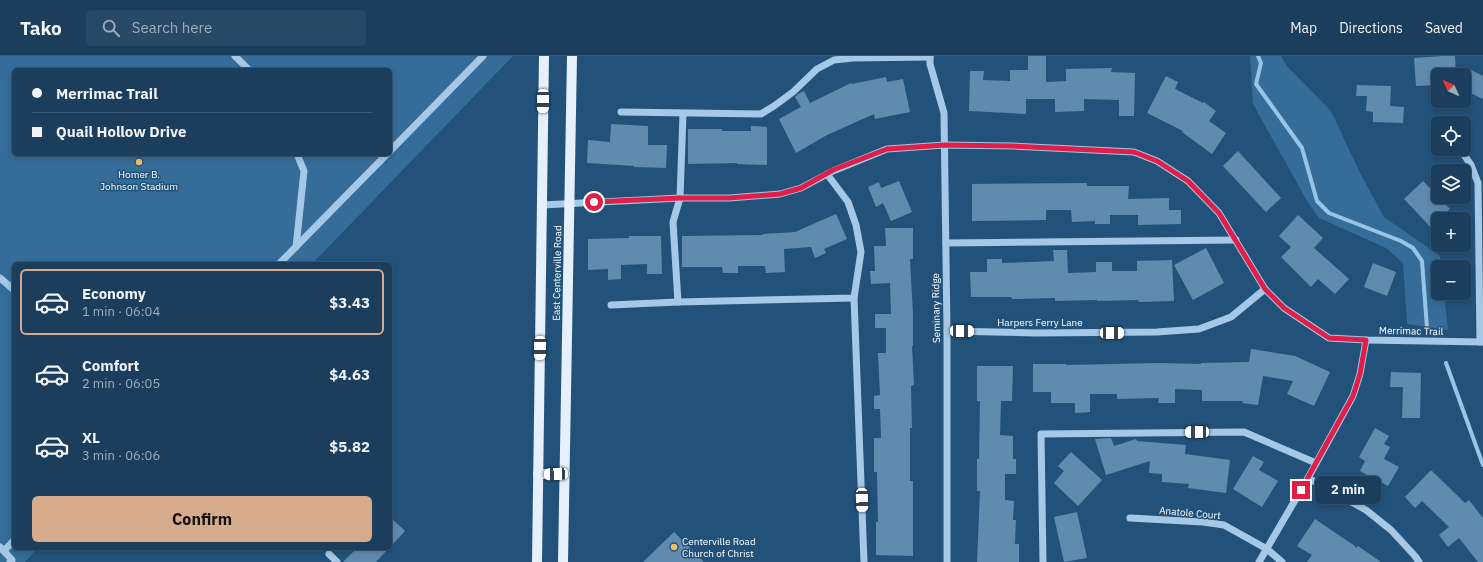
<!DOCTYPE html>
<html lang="en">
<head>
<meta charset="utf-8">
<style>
	body { margin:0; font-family:"IBM Plex Sans",sans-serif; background:#274965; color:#f1f3f6; height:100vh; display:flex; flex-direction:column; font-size:15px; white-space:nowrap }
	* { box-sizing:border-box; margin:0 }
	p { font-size:13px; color:#9faebb }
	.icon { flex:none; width:22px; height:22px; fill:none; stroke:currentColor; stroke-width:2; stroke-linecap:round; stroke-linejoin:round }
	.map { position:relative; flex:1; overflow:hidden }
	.drawer { position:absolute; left:12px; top:206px; width:380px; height:288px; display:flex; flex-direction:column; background:#1a3e5c; border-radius:6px; box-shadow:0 2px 6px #0003,0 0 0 1px #385772 }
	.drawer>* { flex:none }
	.guide { position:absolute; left:12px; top:12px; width:380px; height:88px; border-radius:6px; box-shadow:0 2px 6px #0003,0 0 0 1px #385772; display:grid; align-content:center; height:88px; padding:0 20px; background:#1a3e5c }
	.needle { width:26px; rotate:314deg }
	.fabs { position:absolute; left:1431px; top:12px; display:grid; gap:8px }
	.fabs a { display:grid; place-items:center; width:40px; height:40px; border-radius:6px; background:#1a3e5c; box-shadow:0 2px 6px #0003,0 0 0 1px #385772; font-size:20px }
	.end { position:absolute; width:18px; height:18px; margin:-9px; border:5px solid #e11d48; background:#fff; box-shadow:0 0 0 2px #fff }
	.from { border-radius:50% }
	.bubble { position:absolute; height:28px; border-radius:6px; background:#1a3e5c; box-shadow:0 2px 6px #0003,0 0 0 1px #385772; font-size:13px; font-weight:700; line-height:28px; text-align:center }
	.car { position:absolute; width:12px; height:24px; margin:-12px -6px; border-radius:5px; box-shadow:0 0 3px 1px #0007; background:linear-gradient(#fff 24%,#345 0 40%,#fff 0 76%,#345 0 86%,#fff 0) }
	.guide b { display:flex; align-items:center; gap:14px; height:38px; font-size:15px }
	.guide b+b { border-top:1px solid #385772 }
	.guide i { width:10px; height:10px; background:#f1f3f6 }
	ul { padding:7px 0 0; list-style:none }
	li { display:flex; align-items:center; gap:12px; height:66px; margin:0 8px 6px; padding:0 12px; border:2px solid transparent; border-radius:6px }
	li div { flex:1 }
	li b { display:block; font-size:15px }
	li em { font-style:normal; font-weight:700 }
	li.selected { border-color:#d6ab8b }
	li>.icon { width:36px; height:36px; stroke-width:1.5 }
	.primary-button { display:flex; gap:8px; margin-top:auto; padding:8px 20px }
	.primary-button a { flex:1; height:46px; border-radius:6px; background:#d6ab8b; color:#111; font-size:16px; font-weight:700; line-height:46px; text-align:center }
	header { display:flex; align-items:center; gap:24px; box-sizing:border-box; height:56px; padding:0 20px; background:#1a3e5c; border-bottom:1px solid #385772 }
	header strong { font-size:19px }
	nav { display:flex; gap:22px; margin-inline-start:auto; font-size:14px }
	.search { width:280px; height:36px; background:#274965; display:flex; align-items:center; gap:10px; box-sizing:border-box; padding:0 14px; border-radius:6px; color:#9faebb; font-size:15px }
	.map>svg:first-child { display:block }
</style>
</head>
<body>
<header>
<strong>Tako</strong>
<div class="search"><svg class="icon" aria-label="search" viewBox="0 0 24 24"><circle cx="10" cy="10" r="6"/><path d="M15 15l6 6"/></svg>Search here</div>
<nav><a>Map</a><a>Directions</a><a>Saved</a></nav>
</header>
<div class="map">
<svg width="1483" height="506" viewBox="0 0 1483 506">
	<rect width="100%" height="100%" fill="#22527a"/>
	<!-- green -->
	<g fill="#356c98" fill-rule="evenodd">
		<path d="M0 0H513L312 208H14V492H38L25 506H0ZM14 14H390V98H14Z"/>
		<polygon points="1250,0 1281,0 1286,9 1331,55 1360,117 1384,161 1440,200 1441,211 1438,211 1438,237 1444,237 1448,274 1407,268 1403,207 1386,192 1319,162 1307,145 1253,48"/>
	</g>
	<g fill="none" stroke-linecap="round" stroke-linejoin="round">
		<!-- stream -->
		<g stroke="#98c4e6" stroke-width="4">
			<polyline points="1258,0 1261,7 1256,28 1302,92 1317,145 1329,157 1401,185 1413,192 1422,205 1427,272"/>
			<polyline points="1446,307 1483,409"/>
		</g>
	</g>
	<!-- building -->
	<g fill="#5f8bae">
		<polygon points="1028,0 1046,0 1046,26 1066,25 1066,13 1112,12 1111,16 1135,17 1134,60 1119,60 1119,44 1084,43 1084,55 1055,56 1055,43 1026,43 1026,58 969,55 970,15 984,15 983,24 1010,25 1010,14 1028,14"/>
		<polygon points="1442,0 1455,0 1456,19 1438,19 1438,29 1416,30 1414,2"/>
		<polygon points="1471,14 1483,20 1483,43 1464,34 1464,28"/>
		<polygon points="1166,20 1178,26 1175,33 1203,47 1204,46 1216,55 1209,65 1226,77 1212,98 1182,76 1183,75 1147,57"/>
		<polygon points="886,21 887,26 903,23 910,56 875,63 874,58 827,79 796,97 779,63 801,51 795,41 798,38 804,35 810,47 851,27 852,28"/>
		<polygon points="1357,29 1391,30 1390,50 1404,51 1403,67 1373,66 1373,56 1366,55 1367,40 1356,40"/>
		<polygon points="611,68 648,70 648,89 667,89 666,112 634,111 634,110 587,107 588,84 610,86"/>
		<polygon points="751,70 767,71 767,109 737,108 737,107 688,108 688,73 722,73 722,75 751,75"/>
		<polygon points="1238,95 1281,142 1266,156 1223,110"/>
		<polygon points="899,125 912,156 891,165 883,147 876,151 868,131 879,126 881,132"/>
		<polygon points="1423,125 1450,153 1438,163 1438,179 1404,143"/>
		<polygon points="1087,127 1087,130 1129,130 1128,143 1169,142 1169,154 1181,154 1181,168 1138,169 1138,159 1110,159 1110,168 1095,168 1095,165 1072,166 1071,154 1046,154 1046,164 972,165 972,128"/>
		<polygon points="836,158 847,183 824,193 826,197 815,202 811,191 784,193 785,216 766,217 765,210 738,210 738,217 723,217 722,211 682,211 682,180 763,179 763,178 795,176"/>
		<polygon points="1298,159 1323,182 1314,192 1349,223 1335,238 1318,223 1311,231 1281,201 1291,191 1279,180"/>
		<polygon points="885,172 913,172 913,203 910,203 913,258 913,290 912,290 914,329 911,330 912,372 910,372 910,425 913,425 913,500 876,499 876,466 878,466 877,416 874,416 874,382 881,382 880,353 874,353 874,340 880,339 878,297 886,297 886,272 875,272 875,258 891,258 890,227 871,228 870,215 875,215 874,190 886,190"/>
		<polygon points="629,180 661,180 662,218 647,218 647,208 621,209 621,223 608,224 608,213 588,214 588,183 629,182"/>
		<polygon points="1206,192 1224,227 1193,244 1174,209"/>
		<polygon points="1053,194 1067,194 1068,217 1096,216 1096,206 1112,206 1112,215 1137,215 1137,205 1172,204 1174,245 1139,246 1138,244 1097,245 1097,244 1055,245 1055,242 1012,243 1011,241 971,241 970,216 987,216 987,203 1002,203 1002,207 1054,205"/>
		<polygon points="1373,207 1396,216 1387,240 1364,231"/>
		<polygon points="1251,293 1295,300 1330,316 1314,350 1287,338 1293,325 1263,320 1258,349 1242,347 1243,345 1202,345 1202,334 1175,333 1175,347 1158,347 1159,342 1117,343 1117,338 1090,338 1090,356 1075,357 1075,347 1051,347 1051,336 1033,336 1033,308 1066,308 1066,309 1160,307 1201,308 1201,307 1249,306"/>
		<polygon points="977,310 1013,310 1012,345 1001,345 1000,379 1013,380 1013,403 1016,403 1016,418 1005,418 1005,444 1014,445 1013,464 1016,464 1015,488 1019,488 1019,506 977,506 980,435 977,435 977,403 979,403 980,345 977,345"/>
		<polygon points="1391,316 1421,317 1420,362 1402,362 1403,331 1390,331"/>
		<polygon points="1375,372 1389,380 1384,388 1390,391 1384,403 1399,411 1388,430 1360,415 1365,405 1359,401"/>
		<polygon points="1111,382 1114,390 1136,383 1137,385 1186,389 1185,398 1230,404 1226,437 1188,432 1189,428 1162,426 1162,418 1149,417 1150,405 1106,419 1095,383"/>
		<polygon points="1071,396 1102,424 1078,450 1054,427 1064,415 1058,410"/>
		<polygon points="1253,400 1264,406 1259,414 1278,425 1262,451 1233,433"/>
		<polygon points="1431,414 1465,447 1469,444 1483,462 1483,506 1478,506 1459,482 1448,491 1439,479 1449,471 1422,445 1415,452 1405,441"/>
		<polygon points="1077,456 1087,502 1064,506 1054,461"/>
		<polygon points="390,461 405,475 390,491"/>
		<polygon points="1315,463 1355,490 1356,492 1358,490 1381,506 1307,506 1312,499 1297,490"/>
		<polygon points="674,476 704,506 643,506"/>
		<polygon points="357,492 389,492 376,506 343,506"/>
	</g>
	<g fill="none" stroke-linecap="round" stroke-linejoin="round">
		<!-- minor -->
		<g stroke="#a4c8e5" stroke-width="7">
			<polyline points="235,0 249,14"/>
			<polyline points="930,0 930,8 944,57 947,275 947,506"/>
			<polyline points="621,56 761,58 774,50 793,36 817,13 834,4 853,2 930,1"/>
			<polyline points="1460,93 1471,109 1478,127 1480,286"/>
			<polyline points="390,95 483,0"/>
			<polyline points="542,149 680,142 729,142 780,138 801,132 833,115 887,93 945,89 1013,90 1134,96 1157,105 1188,125 1219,157 1265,233 1284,252 1329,282 1366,284 1483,286"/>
			<polyline points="946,187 1236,184"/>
			<polyline points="296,191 304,115 297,98"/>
			<polyline points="279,208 387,98"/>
			<polyline points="0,222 14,234"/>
			<polyline points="854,242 864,506"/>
			<polyline points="678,246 673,166 680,142 683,58"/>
			<polyline points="611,249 678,246 854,242 861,196 856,169 848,146 827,118"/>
			<polyline points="947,275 1036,277 1157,276 1199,273 1231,261 1265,233"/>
			<polyline points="1308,422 1366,454 1391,474 1415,500 1419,506"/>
			<polyline points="1130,462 1203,466 1224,469 1267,493 1282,506"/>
			<polyline points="0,491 4,495 14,484"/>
			<polyline points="4,495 12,504 10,506"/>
			<polyline points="329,498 337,506"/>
			<polyline points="1043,506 1041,378 1244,376 1316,407"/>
			<polyline points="1259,506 1308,422 1353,340 1360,318 1366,284"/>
		</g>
		<!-- major -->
		<g stroke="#e5f0fc" stroke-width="10">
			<polyline points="538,418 565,418"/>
			<polyline points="537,506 544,0"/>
			<polyline points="563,506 572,0"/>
		</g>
	</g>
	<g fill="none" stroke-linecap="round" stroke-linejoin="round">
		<!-- route -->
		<polyline stroke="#e11d48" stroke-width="5" points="594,146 680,142 729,142 780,138 801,132 833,114 887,93 945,89 1013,90 1134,96 1157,105 1188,125 1219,157 1265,233 1284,252 1329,282 1366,284 1360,318 1353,340 1301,434"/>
	</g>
	<!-- markers -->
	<g fill="#f0ba67" stroke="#22527a" stroke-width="1.5">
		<circle cx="139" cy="106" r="4"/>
		<circle cx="674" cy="491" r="4"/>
	</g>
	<g text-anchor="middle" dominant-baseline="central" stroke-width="3" stroke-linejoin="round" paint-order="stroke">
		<!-- poi labels -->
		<g font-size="10" fill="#fff" stroke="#22527a">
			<text x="139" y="118">Homer B.<tspan x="139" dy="12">Johnson Stadium</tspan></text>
			<text x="682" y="485" text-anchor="start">Centerville Road<tspan x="682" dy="12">Church of Christ</tspan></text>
		</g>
		<!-- street labels -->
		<g font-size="10" fill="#fff" stroke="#22527a">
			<text transform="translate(557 217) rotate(-89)">East Centerville Road</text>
			<text transform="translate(936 252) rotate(-91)">Seminary Ridge</text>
			<text x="1040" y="266">Harpers Ferry Lane</text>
			<text transform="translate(1411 275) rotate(1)">Merrimac Trail</text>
			<text transform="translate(1190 457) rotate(5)">Anatole Court</text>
		</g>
	</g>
</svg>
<div class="fabs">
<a><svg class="needle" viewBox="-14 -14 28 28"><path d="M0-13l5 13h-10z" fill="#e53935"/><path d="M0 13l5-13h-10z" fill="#9faebb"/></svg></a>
<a><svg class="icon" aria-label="locate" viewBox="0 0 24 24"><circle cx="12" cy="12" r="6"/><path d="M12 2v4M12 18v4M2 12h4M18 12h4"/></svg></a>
<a><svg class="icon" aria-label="layers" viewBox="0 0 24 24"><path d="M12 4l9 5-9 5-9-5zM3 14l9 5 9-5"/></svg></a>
<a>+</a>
<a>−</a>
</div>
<i class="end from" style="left:594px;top:146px"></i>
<i class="end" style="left:1301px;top:434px"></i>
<div class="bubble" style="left:1315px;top:420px;width:66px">2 min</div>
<i class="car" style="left:543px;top:45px;rotate:181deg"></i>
<i class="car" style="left:962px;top:275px;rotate:91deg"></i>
<i class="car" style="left:1112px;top:277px;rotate:90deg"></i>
<i class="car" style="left:540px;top:292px;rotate:181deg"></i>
<i class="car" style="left:1197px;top:376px;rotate:269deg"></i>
<i class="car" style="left:556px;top:418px;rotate:268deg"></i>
<i class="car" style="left:862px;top:444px;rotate:178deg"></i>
<div class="guide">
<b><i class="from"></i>Merrimac Trail</b>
<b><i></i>Quail Hollow Drive</b>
</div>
<section class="drawer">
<ul>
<li class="selected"><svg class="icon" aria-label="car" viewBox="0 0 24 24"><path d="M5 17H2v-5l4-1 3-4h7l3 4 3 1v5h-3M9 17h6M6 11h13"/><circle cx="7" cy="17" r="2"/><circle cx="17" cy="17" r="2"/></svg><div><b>Economy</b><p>1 min · 06:04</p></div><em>$3.43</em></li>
<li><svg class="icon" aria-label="car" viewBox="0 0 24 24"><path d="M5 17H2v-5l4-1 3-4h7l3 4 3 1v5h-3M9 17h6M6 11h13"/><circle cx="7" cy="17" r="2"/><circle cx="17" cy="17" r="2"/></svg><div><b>Comfort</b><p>2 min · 06:05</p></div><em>$4.63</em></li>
<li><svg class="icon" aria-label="car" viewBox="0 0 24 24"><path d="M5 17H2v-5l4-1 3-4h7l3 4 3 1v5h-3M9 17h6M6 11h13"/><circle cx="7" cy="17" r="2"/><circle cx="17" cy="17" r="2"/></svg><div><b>XL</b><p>3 min · 06:06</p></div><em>$5.82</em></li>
</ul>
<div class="primary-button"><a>Confirm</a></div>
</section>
</div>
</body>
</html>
